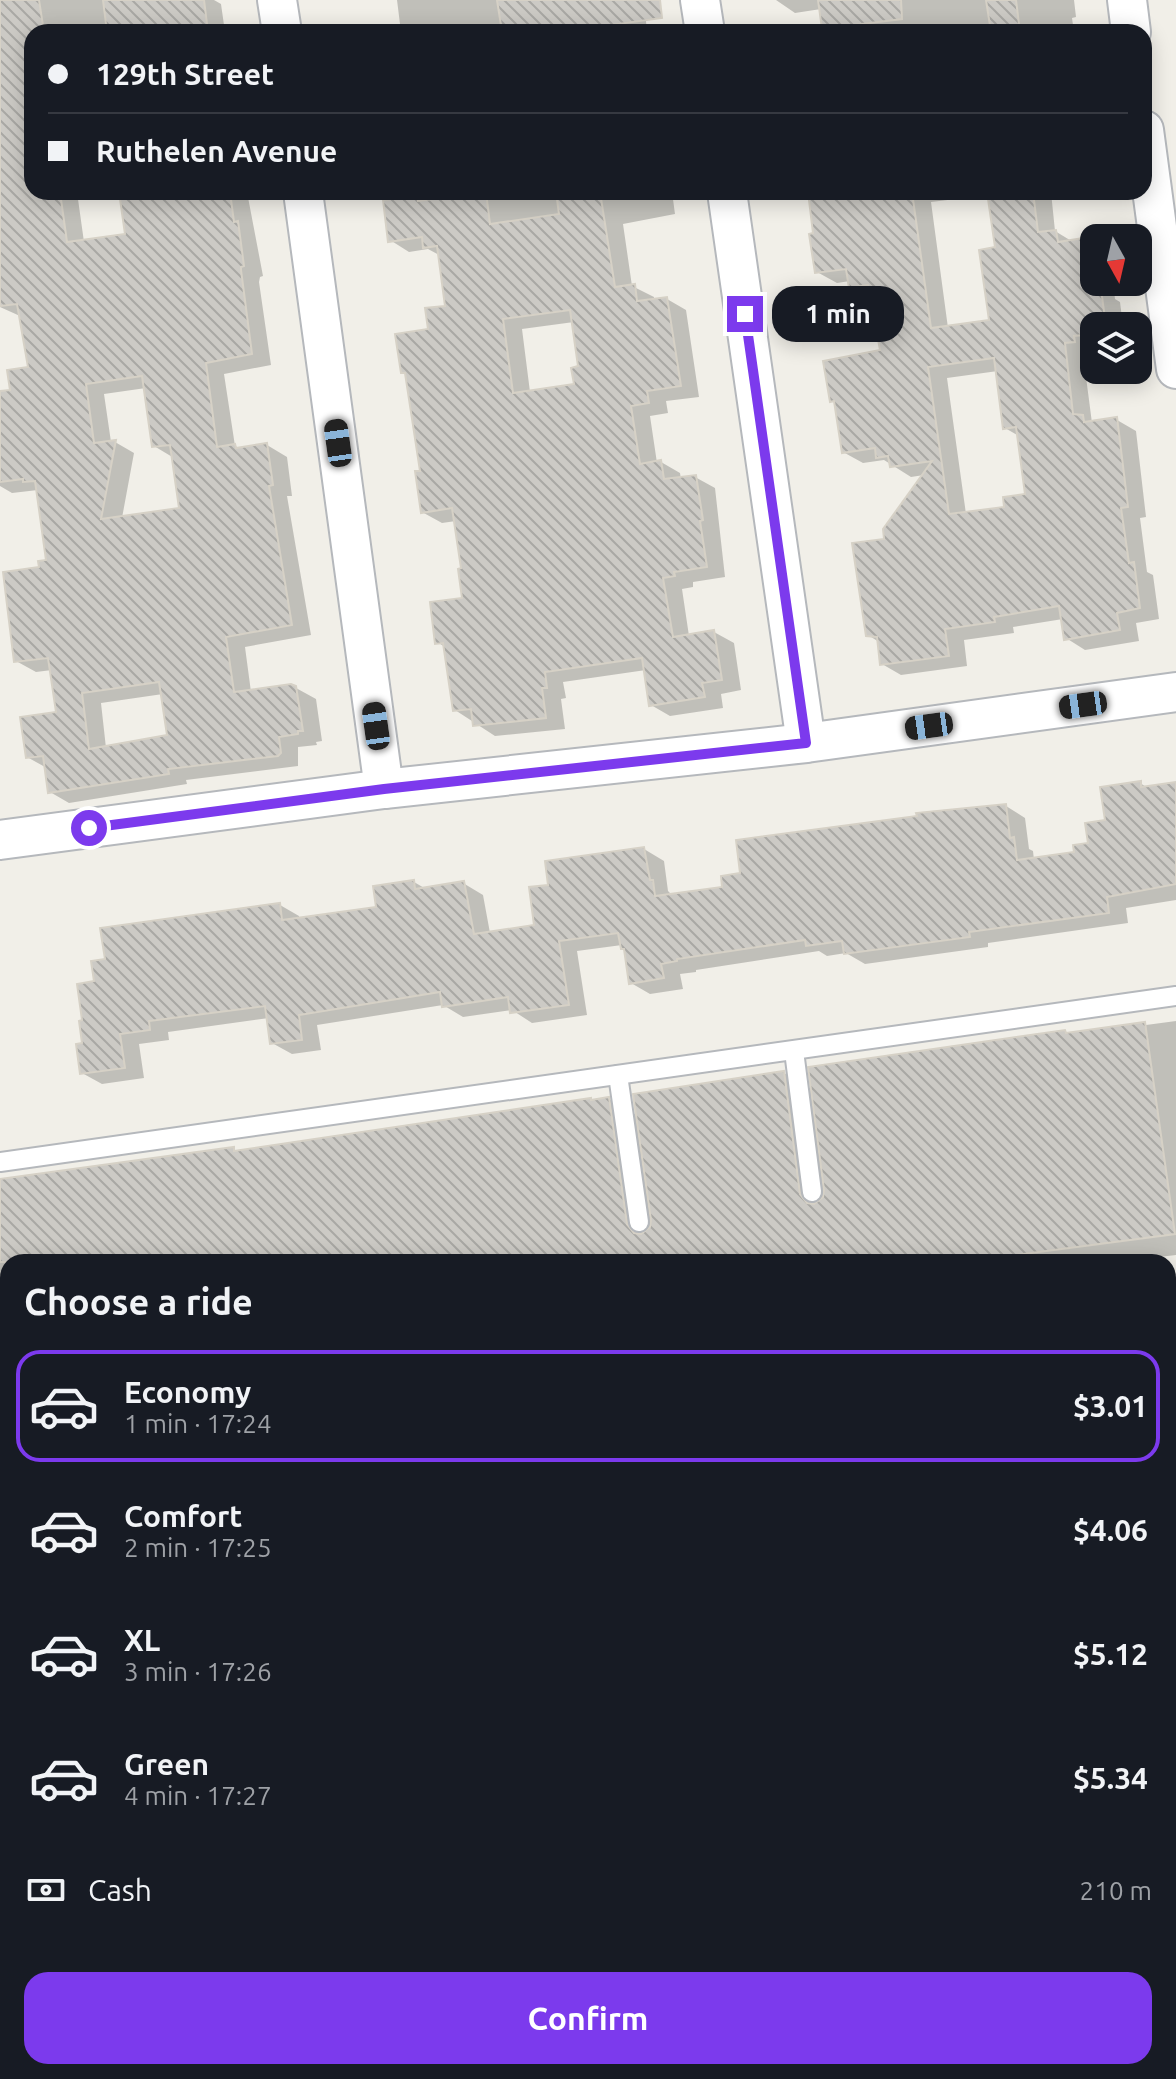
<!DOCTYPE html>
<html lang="en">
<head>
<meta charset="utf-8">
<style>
	body { margin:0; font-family:Ubuntu,sans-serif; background:#242831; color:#f1f3f6; height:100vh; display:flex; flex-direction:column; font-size:30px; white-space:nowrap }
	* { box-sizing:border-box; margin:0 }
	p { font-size:26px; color:#9ea1a6 }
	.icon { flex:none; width:44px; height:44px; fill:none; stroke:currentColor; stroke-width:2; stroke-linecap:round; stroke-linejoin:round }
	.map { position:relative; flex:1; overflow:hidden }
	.side { position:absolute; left:0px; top:1254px; width:1176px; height:826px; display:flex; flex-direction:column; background:#171b24; border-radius:24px 24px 0 0; box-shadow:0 4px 20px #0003 }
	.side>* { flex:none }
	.guide { position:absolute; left:24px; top:24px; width:1128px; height:176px; border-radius:24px; box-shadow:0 4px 20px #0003; display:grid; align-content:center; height:176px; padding:0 24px; background:#171b24 }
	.needle { width:52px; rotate:172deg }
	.controls { position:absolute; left:1080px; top:224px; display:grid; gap:16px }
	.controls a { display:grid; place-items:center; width:72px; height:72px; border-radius:16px; background:#171b24; box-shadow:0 4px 20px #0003; font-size:40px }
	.end { position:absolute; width:36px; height:36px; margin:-18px; border:10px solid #7c3aed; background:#fff; box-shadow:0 0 0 4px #fff }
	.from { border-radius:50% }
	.bubble { position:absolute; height:56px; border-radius:24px; background:#171b24; box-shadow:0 4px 20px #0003; font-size:26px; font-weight:600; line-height:56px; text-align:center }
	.car { position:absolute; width:24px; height:48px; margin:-24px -12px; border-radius:10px; box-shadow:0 0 6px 2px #0007; background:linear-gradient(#222 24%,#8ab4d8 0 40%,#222 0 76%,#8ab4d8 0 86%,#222 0) }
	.guide b { display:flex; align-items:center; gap:28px; height:76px; font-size:30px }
	.guide b+b { border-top:2px solid #363941 }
	.guide i { width:20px; height:20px; background:#f1f3f6 }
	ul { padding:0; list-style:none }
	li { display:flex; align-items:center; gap:24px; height:112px; margin:0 16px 12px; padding:0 8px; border:4px solid transparent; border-radius:24px }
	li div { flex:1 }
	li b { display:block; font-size:30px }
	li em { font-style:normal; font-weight:600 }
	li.selected { border-color:#7c3aed }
	li>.icon { width:72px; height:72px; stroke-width:1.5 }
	h2 { padding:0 24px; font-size:36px; line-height:96px }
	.pay { display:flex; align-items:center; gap:20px; height:88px; padding:0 24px; font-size:30px }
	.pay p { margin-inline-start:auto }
	.action { display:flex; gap:16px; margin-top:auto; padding:16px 24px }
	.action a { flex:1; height:92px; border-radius:24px; background:#7c3aed; color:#fff; font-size:32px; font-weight:600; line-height:92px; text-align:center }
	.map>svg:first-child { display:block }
</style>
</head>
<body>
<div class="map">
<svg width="1176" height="2079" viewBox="0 0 1176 2079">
	<defs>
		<pattern id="grass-tufts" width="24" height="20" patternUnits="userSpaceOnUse" patternTransform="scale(2)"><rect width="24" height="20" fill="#c5e8c5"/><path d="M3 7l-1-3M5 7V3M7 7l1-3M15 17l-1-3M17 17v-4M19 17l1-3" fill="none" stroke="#a3c0a4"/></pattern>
		<pattern id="building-back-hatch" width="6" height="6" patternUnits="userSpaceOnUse" patternTransform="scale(2)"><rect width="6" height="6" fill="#cccac5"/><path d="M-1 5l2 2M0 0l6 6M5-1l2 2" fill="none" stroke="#a9a8a4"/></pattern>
	</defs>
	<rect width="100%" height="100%" fill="#f1efe8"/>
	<!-- grass -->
	<polygon fill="url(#grass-tufts)" points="1176,1495 1176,2079 0,2079 0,1653 8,1652 8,2072 1168,2072 1168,1496"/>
	<!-- shadow -->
	<g fill="#0003" fill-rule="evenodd">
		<path d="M0 0H214L221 4 225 32H32V192H77L84 242 127 236 121 192H247L263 276 260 277 259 282 271 365 224 374 235 446 240 449 267 445 287 457 292 496H287L311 635 245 647 251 692 296 688 316 699 322 741 316 742 317 745 298 747V766L186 780 187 784 69 803 50 792 45 767 27 757 58 714 52 670 36 672 16 661 41 569 48 562 38 490 12 493 0 486V393L12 391 30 369 20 316 0 307ZM146 388 154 446 174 458 181 509 122 518 134 453 115 442H111L104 394ZM163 694 170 737 106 748 101 703Z"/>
		<polygon points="397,0 644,0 647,32 401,32"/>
		<polygon points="776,0 1074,0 1076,17 1072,18 1074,32 824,32 821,9 795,13"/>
		<path d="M383 192H672L675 214 623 224 632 286 654 297V300L667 299 686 310 699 397 666 401 668 413 650 416 657 463 661 462 680 473 681 479 695 477 715 488 725 577 693 582V587L682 589 689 636 714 632 734 643 741 690 721 694 723 708 670 716 651 705 646 670 563 682 566 698 561 699 565 729 495 736 455 710 445 647 437 642 464 599 456 521 442 523 422 512V472L431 331 448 307 441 256 428 249 409 252 390 240ZM574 322 581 368 576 386 530 392 522 329Z"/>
		<path d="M810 192H1051L1055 231 1073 242 1090 239 1094 242V282H1113L1115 299 1120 302 1123 326H1094V352L1083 354 1092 423 1117 420 1136 431 1146 517 1140 518 1147 572 1153 575 1159 619 1136 623 1139 641 1085 650 1066 638 1063 619 1013 627 1014 633 964 640 967 666 901 675 882 664 879 642 868 635 886 541 924 475 911 477 884 460 863 463 843 452 837 403 832 400 882 351 872 298 851 287 850 281 837 283 817 272ZM989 195 997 249 991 322 948 328 931 202ZM998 371 1005 428 1019 436 1028 496 1006 508 966 514 947 378Z"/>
		<polygon points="1140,783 1148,788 1176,784 1176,900 1126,908 1128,923 988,943 988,947 865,964 846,953 827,956 819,951 696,970 696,972 680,974 683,989 650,994 631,983 626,950 622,945 577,951 587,1015 532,1023 512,1010 463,1017 443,1005 317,1025 321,1050 292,1054 272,1043 269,1018 168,1032 169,1040 139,1044 144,1078 102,1084 82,1073 96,983 280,905 299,916 300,920 378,909 414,882 426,889 463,883 483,895 490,933 536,927 551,886 644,849 664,861 668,891 673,896 725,889 1006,806 1025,818 1029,849 1033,851 1034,860 1076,854 1090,845"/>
		<polygon points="1176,1021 1176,1255 1117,1262 8,1262 8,1423 0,1424 0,1182 233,1149 238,1152 591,1100 609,1099 638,1116 784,1073 813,1090 1065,1032 1071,1035"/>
	</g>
	<!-- building -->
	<g fill="url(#building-back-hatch)" stroke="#d6d1c6" stroke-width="2" fill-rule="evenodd">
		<path d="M0 0H39L44 32H32V192H60L67 242 125 234 119 192H230L234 222 238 221 244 266 241 267V270L252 354 206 363 217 447 235 444 236 448 267 443 273 485 269 486 292 625 226 637 234 692 291 684 296 686 303 731H298V734L279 737 281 753 278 756 168 769 169 774 48 793 43 756 26 758 20 717 56 712 48 658 14 662 3 572 39 567 38 561 46 560 35 481 23 482V479L0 482V391L10 390 7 370 28 367 17 304 0 306ZM142 376 152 447 170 445 179 508 101 519 116 440 94 443 86 384ZM159 682 167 735 89 749 82 693Z"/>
		<polygon points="103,0 204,0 208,32 107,32"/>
		<polygon points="497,0 660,0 662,18 596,27 596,32 502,32"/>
		<polygon points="818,0 901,0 902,19 822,29"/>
		<polygon points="986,0 1016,0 1020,32 991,32"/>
		<path d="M486 192 490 224 559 214 556 192H600L615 287 635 284 637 301 667 297 681 386 647 391 649 403 631 406 640 464 661 460 664 479 696 475 703 520 700 521 707 567 674 572 675 576 663 578 673 637 714 630 722 680 702 683 705 697 649 706 642 658 545 672 547 688H542L546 718 473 726 471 709 453 711 443 643 435 644 430 602 462 598 458 569 461 568 452 508 421 513 415 471H420L405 373H401L395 334 428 329 425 308 445 306 437 246 423 248 422 237 388 242 383 200 417 196 418 201ZM570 310 578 366 571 368 574 384 513 393 503 319Z"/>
		<path d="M808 192H912L931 328 989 320 979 250 995 247 987 192H1033L1038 232 1056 230 1058 242 1090 237 1094 282 1097 289H1101L1106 326H1094V334L1074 336 1075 342 1065 343 1073 414 1083 415 1084 422 1117 417 1128 507 1121 508 1129 563 1134 562 1140 608 1117 613 1120 630 1064 640 1059 606 994 617 995 622 945 629 949 656 880 665 877 637 866 636 852 543 884 539 883 529 932 461 890 467 888 456 876 458 875 448 842 453 834 401 830 402 823 361 880 350 868 285 849 288 846 269 815 273 809 234 813 233ZM994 358 1003 429 1016 427 1025 494 1003 497 1004 507 949 514 928 367Z"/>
		<polygon points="1141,781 1141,787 1176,782 1176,884 1107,897 1109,913 969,932 970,937 844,954 842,941 806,946 805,940 677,959 677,961 661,964 664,978 629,984 624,949 621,949 618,933 559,941 569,1005 510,1013 508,997 442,1007 440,992 299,1015 302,1040 270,1044 265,1006 149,1021 150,1030 120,1034 125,1068 80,1074 76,1044 82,1043 79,1021 82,1020 77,984 94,981 91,961 105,959 100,928 280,903 282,920 376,907 373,886 414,880 415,889 464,881 474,934 534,925 529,887 548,885 545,861 644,847 650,880 653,880 655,896 722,887 721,876 740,873 736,840 917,816 916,813 1006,804 1010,838 1014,837 1017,860 1074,852 1073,845 1088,843 1085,823 1105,820 1100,787"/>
		<polygon points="1145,1022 1175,1234 962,1262 0,1262 0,1179 234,1147 234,1151 591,1098 591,1100 609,1097 627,1224 634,1233 641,1234 650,1227 651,1220 633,1094 784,1071 800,1194 807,1203 814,1204 823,1197 824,1190 808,1067 1065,1030 1066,1033"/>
	</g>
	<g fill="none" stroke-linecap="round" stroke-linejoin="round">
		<defs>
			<g id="lane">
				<polyline points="794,1051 812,1192"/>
				<polyline points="618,1075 639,1222"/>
				<polyline points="0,1162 1176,996"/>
				<polyline points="1168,1306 1176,1305"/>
				<polyline points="0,1470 8,1469"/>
			</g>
			<g id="street">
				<polyline points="277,0 282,32"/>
				<polyline points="700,0 705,32"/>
				<polyline points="1127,0 1131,32"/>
				<polyline points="1144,130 1176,369"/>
				<polyline points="303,192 384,789"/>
				<polyline points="727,192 806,743"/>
				<polyline points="0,840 384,789 806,743 1176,692"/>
			</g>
			<g id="primary">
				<polyline points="1168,1420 1176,1419"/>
				<polyline points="0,1583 8,1582"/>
			</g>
		</defs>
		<!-- lane casing -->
		<use href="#lane" stroke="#b5b8bc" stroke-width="22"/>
		<!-- street casing -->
		<use href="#street" stroke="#b5b8bc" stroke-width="42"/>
		<!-- primary casing -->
		<use href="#primary" stroke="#f2c960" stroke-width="48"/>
		<!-- lane -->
		<use href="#lane" stroke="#fff" stroke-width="18"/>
		<!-- street -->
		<use href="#street" stroke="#fff" stroke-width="38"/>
		<!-- primary -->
		<use href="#primary" stroke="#fff2af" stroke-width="44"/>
	</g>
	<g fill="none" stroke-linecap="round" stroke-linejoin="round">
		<!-- route -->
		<polyline stroke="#7c3aed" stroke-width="10" points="89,828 384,789 806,743 745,314"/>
	</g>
</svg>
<div class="controls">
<a><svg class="needle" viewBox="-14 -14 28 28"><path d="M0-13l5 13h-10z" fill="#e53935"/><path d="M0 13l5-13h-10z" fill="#9ea1a6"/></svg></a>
<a><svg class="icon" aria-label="layers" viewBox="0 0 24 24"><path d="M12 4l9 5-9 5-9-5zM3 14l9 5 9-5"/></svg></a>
</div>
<i class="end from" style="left:89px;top:828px"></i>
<i class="end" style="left:745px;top:314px"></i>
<div class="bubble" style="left:772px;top:286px;width:132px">1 min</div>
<i class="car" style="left:338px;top:443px;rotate:352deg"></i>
<i class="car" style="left:1083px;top:705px;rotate:262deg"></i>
<i class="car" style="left:376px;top:726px;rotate:352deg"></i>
<i class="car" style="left:929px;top:726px;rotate:262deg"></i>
<div class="guide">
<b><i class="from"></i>129th Street</b>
<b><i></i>Ruthelen Avenue</b>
</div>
<section class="side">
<h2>Choose a ride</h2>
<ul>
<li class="selected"><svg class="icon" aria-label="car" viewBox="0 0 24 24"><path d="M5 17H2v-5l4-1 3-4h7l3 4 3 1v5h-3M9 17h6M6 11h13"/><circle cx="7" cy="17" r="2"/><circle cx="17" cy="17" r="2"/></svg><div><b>Economy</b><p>1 min · 17:24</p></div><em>$3.01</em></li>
<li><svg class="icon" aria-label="car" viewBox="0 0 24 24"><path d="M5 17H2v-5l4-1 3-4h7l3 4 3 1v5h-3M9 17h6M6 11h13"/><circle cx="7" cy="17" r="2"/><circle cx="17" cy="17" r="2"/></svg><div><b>Comfort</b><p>2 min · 17:25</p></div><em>$4.06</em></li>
<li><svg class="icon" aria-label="car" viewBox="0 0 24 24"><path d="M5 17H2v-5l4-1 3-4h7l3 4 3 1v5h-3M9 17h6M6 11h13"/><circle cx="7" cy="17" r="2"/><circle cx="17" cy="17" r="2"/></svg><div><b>XL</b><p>3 min · 17:26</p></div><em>$5.12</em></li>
<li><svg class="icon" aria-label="car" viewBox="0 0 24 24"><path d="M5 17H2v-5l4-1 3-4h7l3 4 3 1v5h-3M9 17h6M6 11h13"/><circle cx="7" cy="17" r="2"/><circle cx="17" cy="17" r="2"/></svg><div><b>Green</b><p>4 min · 17:27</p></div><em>$5.34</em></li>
</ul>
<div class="pay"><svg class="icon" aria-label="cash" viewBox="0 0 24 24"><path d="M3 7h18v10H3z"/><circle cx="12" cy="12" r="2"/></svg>Cash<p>210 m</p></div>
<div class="action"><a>Confirm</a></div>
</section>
</div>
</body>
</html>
